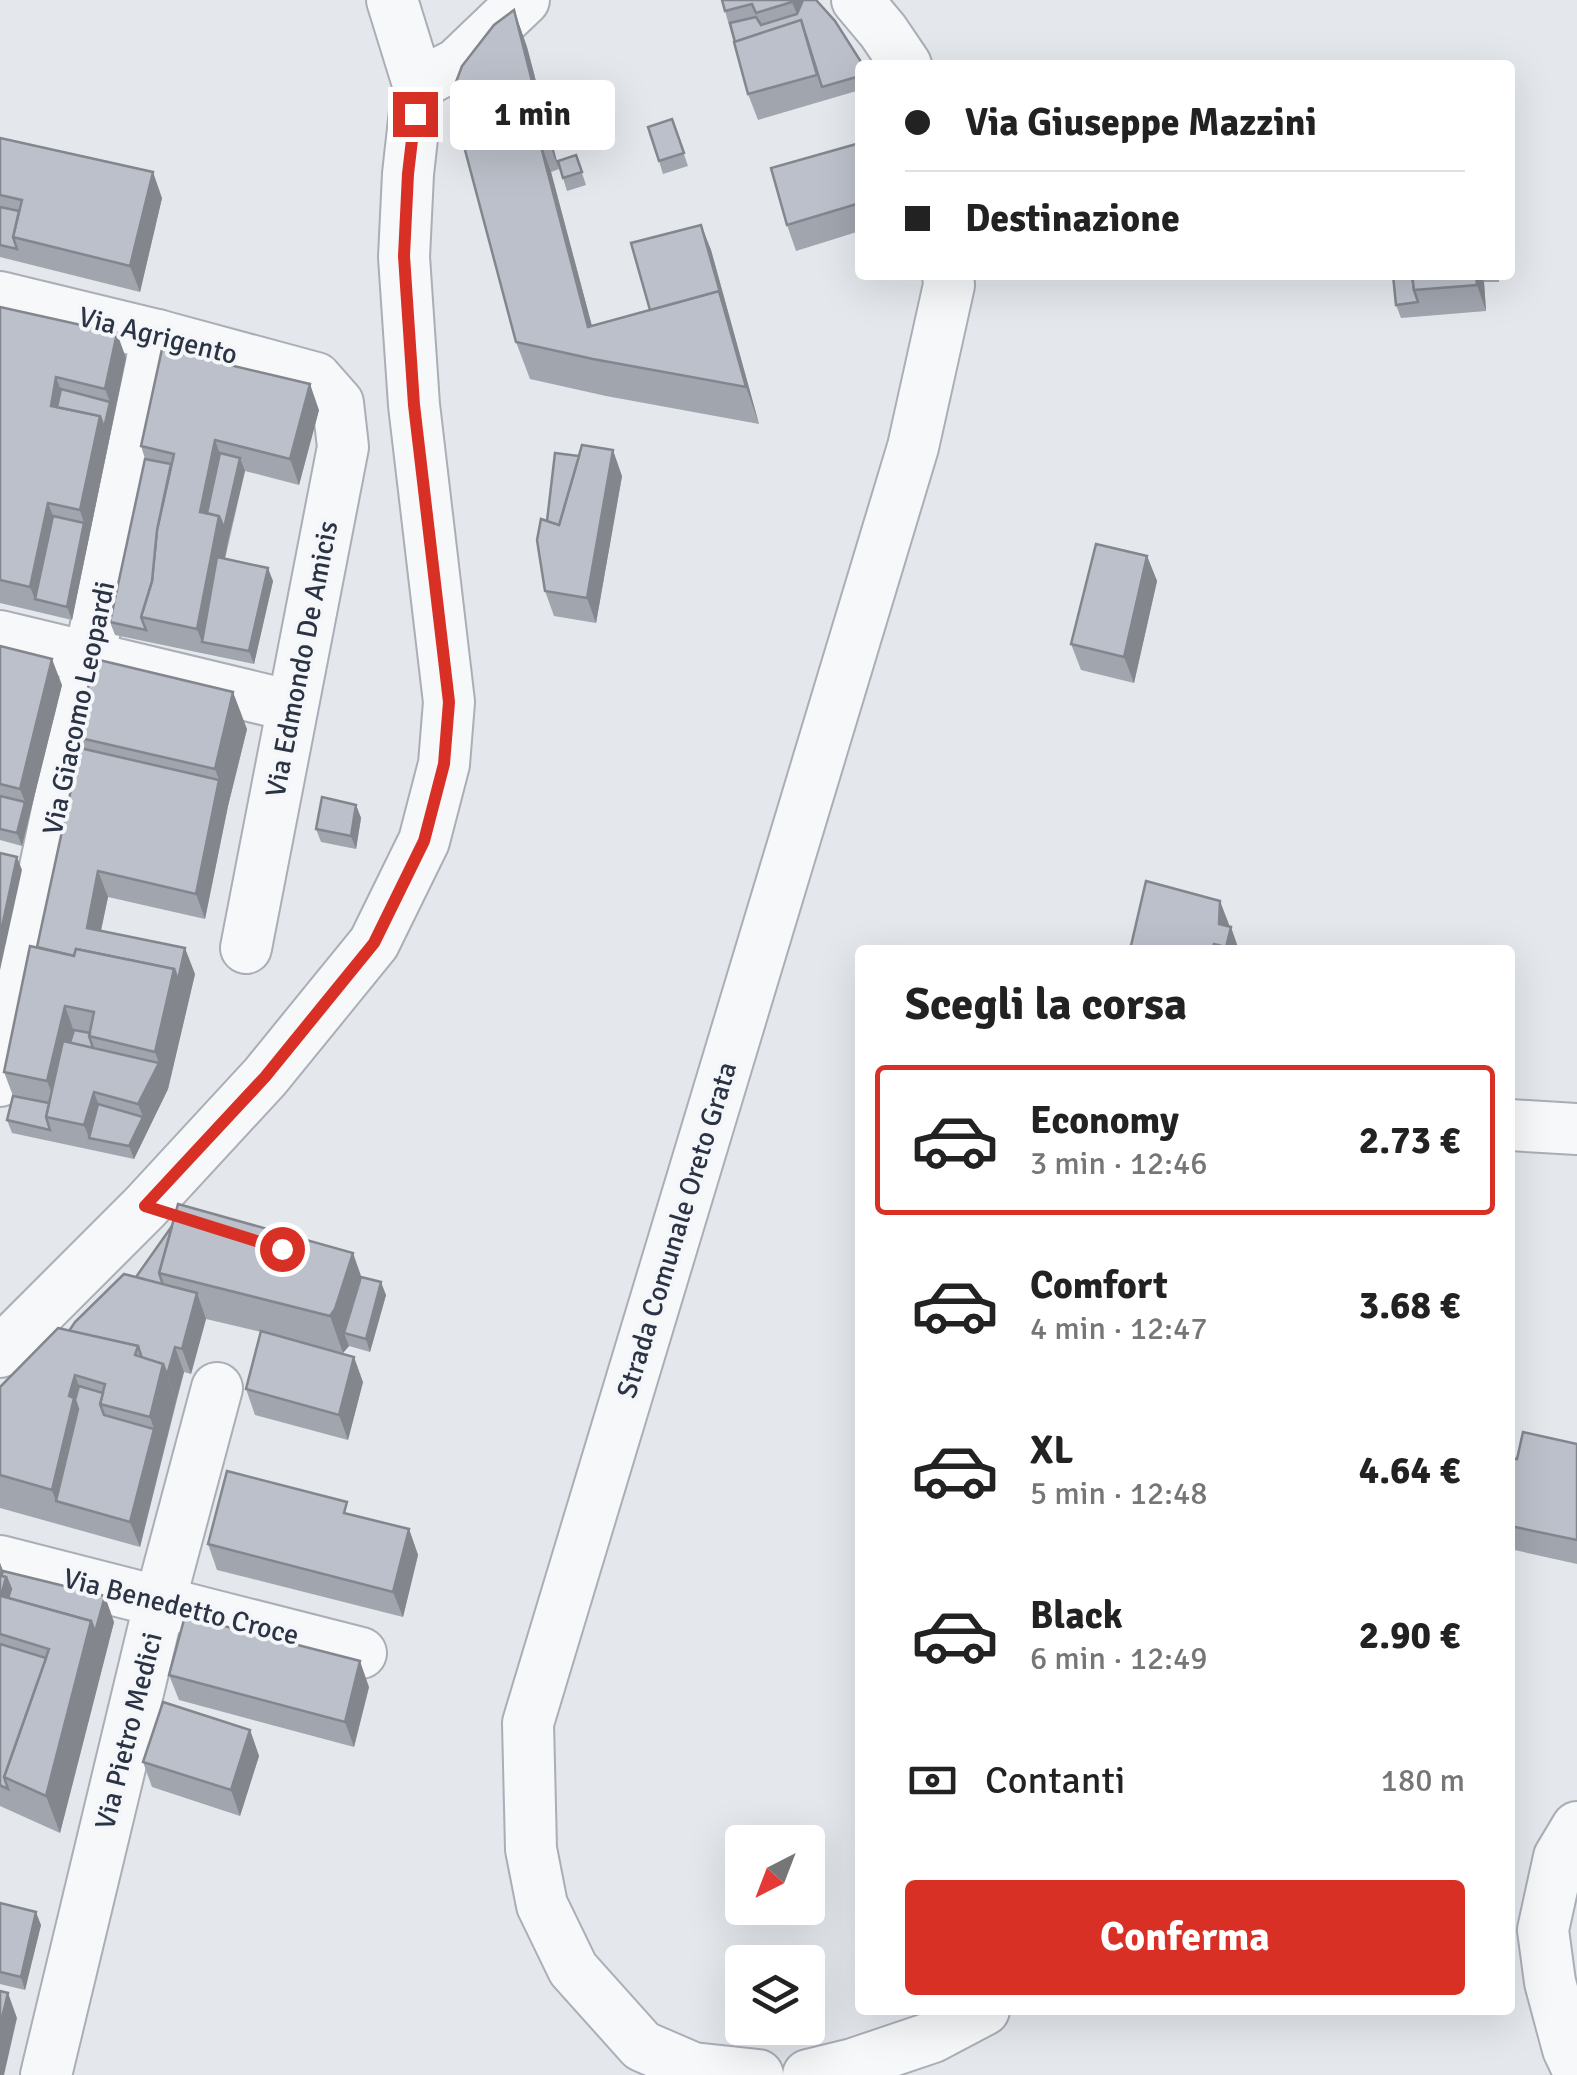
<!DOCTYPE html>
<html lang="it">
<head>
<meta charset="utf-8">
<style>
	body { margin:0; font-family:Signika,sans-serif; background:#f6f6f6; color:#222; height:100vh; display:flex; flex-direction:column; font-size:38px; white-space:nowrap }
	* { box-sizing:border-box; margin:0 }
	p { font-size:32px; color:#767676 }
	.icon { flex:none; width:55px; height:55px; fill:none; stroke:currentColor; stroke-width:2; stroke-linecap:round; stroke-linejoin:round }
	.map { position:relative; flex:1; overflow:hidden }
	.details { position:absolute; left:855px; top:945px; width:660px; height:1070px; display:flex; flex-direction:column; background:#fff; border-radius:10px; box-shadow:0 10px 40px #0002 }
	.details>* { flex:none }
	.banner { position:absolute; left:855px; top:60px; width:660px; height:220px; border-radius:10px; box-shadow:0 10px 40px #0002; display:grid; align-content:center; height:220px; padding:0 50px; background:#fff }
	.needle { width:65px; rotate:222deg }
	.fabs { position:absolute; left:725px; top:1825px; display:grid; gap:20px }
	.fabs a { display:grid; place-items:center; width:100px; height:100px; border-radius:10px; background:#fff; box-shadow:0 10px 40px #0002; font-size:50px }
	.end { position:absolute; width:45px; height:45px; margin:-22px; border:12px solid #d93025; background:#fff; box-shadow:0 0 0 5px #fff }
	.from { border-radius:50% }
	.bubble { position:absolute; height:70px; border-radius:10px; background:#fff; box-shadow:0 10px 40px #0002; font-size:32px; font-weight:800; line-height:70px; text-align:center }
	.banner b { display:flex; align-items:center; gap:35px; height:95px; font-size:38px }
	.banner b+b { border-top:2px solid #e0e0e0 }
	.banner i { width:25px; height:25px; background:#222 }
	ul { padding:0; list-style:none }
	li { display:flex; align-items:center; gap:30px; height:150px; margin:0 20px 15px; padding:0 30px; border:5px solid transparent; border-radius:10px }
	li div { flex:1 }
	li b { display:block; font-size:38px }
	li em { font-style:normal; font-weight:800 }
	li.on { border-color:#d93025 }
	li>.icon { width:90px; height:90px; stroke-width:1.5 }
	h2 { padding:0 50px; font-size:45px; line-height:120px }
	.pay { display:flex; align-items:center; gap:25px; height:110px; padding:0 50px; font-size:38px }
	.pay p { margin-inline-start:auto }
	.action { display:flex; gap:20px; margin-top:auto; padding:20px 50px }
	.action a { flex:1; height:115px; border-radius:10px; background:#d93025; color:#fff; font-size:40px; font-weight:800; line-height:115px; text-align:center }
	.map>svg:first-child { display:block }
</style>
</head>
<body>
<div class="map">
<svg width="1577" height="2075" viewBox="0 0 1577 2075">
	<rect width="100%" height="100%" fill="#e4e7ec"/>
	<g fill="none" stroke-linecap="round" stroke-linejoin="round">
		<defs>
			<g id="street">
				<polyline points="857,0 883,31 906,65"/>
				<polyline points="418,84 457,64 524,0"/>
				<polyline points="0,297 157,335 316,378 338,403 343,447 246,948"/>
				<polyline points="0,636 292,706"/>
				<polyline points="0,1081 157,335"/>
				<polyline points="1510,1125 1577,1129"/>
				<polyline points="0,1352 145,1207 265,1077 374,943 424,841 444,764 449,702 414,405 404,257 408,174 418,84 392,0"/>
				<polyline points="0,1561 361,1653"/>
				<polyline points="1577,1827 1559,1857 1543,1930 1550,1982 1568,2049 1577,2068"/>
				<polyline points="46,2075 160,1601 217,1388"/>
				<polyline points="758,2075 693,2068 642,2046 573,1969 542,1905 531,1849 528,1723 913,447 949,285 948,275"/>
				<polyline points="808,2075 853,2064 933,2037 984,2010"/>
			</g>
		</defs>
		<!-- street casing -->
		<use href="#street" stroke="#a9aeb7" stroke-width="54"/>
		<!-- street -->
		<use href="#street" stroke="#f7f8fa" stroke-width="50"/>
	</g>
	<!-- wall -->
	<g fill="#a1a5ae">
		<polygon points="722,0 816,0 860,65 860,90 758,120 748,94"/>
		<polygon points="514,10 527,47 559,169 551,172 592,326 650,310 701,225 711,250 759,424 606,396 530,379 516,342"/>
		<polygon points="672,119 688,166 663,174 659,161"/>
		<polygon points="0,138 162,198 140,292 0,257"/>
		<polygon points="860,143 860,231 796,251 787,225"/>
		<polygon points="576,155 586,185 567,191 563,178"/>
		<polygon points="1393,275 1499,275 1499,282 1484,282 1486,311 1401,318 1396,305"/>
		<polygon points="0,307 126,358 72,620 0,603"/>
		<polygon points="319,410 299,485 245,471 225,559 273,581 254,664 115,635 110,622 145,459 141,446"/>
		<polygon points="622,476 596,623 554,616 545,591 547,521"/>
		<polygon points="1147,556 1157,581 1134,683 1081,670 1071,644"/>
		<polygon points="0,646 62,685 22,846 0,840"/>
		<polygon points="247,729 228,806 205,919 108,897 101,931 195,974 168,1089 134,1159 12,1133 7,1120 13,1096 4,1072 37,947 80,748 76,737"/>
		<polygon points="356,805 361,818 356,849 321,842 316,829"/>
		<polygon points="1229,926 1239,950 1130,950"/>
		<polygon points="172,1226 361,1277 386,1295 370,1352 349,1346 343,1353 304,1343 363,1382 348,1440 255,1415 246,1389 261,1332 206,1319 191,1374 184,1372 140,1547 0,1508 0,1387 136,1277"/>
		<polygon points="1577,1444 1577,1564 1510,1549 1510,1458 1517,1459"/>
		<polygon points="352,1514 409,1529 418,1555 403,1617 217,1570 208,1544"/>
		<polygon points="0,1563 3,1571 114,1622 60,1833 0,1806"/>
		<polygon points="169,1675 369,1687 354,1747 179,1700"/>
		<polygon points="250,1730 259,1756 240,1816 152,1787 143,1762"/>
		<polygon points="0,1903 41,1925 25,1990 0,1984"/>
	</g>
	<!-- shaded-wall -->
	<g fill="#83868d">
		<polygon points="793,0 810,0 802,27 792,2"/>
		<polygon points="514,10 527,47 559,169 545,133"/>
		<polygon points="538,135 551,172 602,364 588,327"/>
		<polygon points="153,172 162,198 140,292 130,266"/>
		<polygon points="701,225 711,250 759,424 746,387"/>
		<polygon points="1476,275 1481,275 1484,282 1486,311 1477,285"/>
		<polygon points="117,333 126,358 72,620 67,607 84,523 80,510 100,416 110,402 105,389"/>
		<polygon points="56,377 65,402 62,420 51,406"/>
		<polygon points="310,384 319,410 299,485 290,459"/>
		<polygon points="215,440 224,466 204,524 200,512"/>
		<polygon points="613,450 622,476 596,623 587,598"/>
		<polygon points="240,458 245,471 228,541 209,643 202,642 197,629 219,516"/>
		<polygon points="48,503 58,529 35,599 30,587"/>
		<polygon points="1147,556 1157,581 1134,683 1124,657"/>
		<polygon points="268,568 273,581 254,664 249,651"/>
		<polygon points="52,659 62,685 22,846 17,833 25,802 20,789"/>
		<polygon points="233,692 247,729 228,806 205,919 196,894 219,780 215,769"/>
		<polygon points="356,805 361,818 356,849 351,836"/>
		<polygon points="17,857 22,870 0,970 0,936"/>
		<polygon points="98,871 108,897 96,953 87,928"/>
		<polygon points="1220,901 1230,927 1231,927 1239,950 1227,950 1219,924"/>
		<polygon points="185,948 195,974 168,1089 134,1159 129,1146 143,1117 138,1104 159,1063 155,1052 174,969"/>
		<polygon points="65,1006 78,1043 56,1104 47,1081"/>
		<polygon points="94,1092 103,1117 89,1138 84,1125"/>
		<polygon points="353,1253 366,1290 344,1333 349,1346 343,1353 330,1316"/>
		<polygon points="381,1282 386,1295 370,1352 366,1339"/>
		<polygon points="197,1293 206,1319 191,1374 182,1349"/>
		<polygon points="175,1347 184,1372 176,1401 167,1375"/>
		<polygon points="354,1357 363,1382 348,1440 339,1415"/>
		<polygon points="163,1364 176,1401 140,1547 130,1522 154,1429 150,1417"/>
		<polygon points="75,1375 88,1412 56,1501 52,1490 69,1396"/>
		<polygon points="409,1529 418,1555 403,1617 393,1592"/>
		<polygon points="0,1563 6,1579 6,1577 19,1611 1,1596"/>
		<polygon points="105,1596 114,1622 60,1833 46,1796 91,1621"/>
		<polygon points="360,1661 369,1687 354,1747 345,1722"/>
		<polygon points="250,1730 259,1756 240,1816 231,1790"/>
		<polygon points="36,1912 41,1925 25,1990 21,1977"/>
		<polygon points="8,1993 17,2018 4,2075 0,2075 0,2026"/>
	</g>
	<!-- building -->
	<g fill="#bbc0ca" stroke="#83868d" stroke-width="2.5">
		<polygon points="722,0 793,0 792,2 756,13 752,4 725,11"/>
		<polygon points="803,0 816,0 835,21 863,65 860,65 860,76 822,87 801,20 735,42 730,23 756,17 761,25 797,14"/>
		<polygon points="514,10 545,133 538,135 588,327 719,291 746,387 593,359 516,342 456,116 453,90 462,66 494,25"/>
		<polygon points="801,20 817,75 748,94 734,42"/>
		<polygon points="672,119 684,153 659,161 648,127"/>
		<polygon points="0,138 153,172 130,266 13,237 22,200 0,195"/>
		<polygon points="860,143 860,203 787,225 771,168"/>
		<polygon points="576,155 582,172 563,178 558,161"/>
		<polygon points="0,207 19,211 13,237 17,249 0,245"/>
		<polygon points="701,225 723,303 719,291 650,310 631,243"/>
		<polygon points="1393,275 1412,275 1414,290 1418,302 1396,305"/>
		<polygon points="1412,275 1476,275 1477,285 1414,290"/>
		<polygon points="0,307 117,333 105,389 56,377 51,406 100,416 80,510 48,503 30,587 0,580"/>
		<polygon points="162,349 310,384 290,459 215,440 200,512 219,516 197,629 141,617 152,581 157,530 174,454 141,446"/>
		<polygon points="61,389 110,402 104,428 100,416 57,407"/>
		<polygon points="582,445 613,450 587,598 545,591 537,540 541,519 559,525"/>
		<polygon points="220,453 240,458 224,528 219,516 207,513"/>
		<polygon points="555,453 579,456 559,525 547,521"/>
		<polygon points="145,459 171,464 157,530 152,581 141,617 146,630 110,622"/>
		<polygon points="53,516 84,523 67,607 35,599"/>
		<polygon points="1096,544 1147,556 1124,657 1071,644"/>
		<polygon points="217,557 268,568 249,651 202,642"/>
		<polygon points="0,646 52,659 20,789 0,784"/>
		<polygon points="95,659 233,692 215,769 76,737"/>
		<polygon points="80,748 219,780 196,894 98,871 87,928 185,948 178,980 174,969 76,949 74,956 37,947"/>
		<polygon points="0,796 25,802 17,833 0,829"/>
		<polygon points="322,797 356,805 351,836 316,829"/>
		<polygon points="0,853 17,857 0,936"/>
		<polygon points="1146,881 1220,901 1219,924 1231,927 1226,947 1214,944 1212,950 1130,950"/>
		<polygon points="30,946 74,956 76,949 174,969 155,1052 89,1036 94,1012 65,1006 47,1081 4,1072"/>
		<polygon points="74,1030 90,1033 89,1036 93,1048 70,1043"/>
		<polygon points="63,1041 159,1063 138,1104 94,1092 84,1125 46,1117"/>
		<polygon points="13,1096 49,1103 46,1117 50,1130 7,1120"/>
		<polygon points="98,1104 143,1117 129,1146 89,1138"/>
		<polygon points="178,1204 353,1253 335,1309 330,1316 159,1273"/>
		<polygon points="172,1226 159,1273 163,1285 136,1277"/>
		<polygon points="124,1274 197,1293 182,1349 175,1347 167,1375 163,1364 142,1358 138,1346 69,1331 75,1322"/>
		<polygon points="361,1277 381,1282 366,1339 344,1333"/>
		<polygon points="58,1328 138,1346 135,1355 163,1364 150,1417 100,1404 105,1384 75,1375 69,1396 74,1398 52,1490 0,1475 0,1387"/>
		<polygon points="261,1331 354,1357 339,1415 246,1389"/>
		<polygon points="79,1386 103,1393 100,1404 104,1415 154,1429 130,1522 56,1501 78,1409 75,1400"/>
		<polygon points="1523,1432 1577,1444 1577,1540 1510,1526 1510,1458 1517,1459"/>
		<polygon points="227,1471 347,1502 344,1513 409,1529 393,1592 208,1544"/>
		<polygon points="3,1571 105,1596 95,1632 91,1621 8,1598 11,1589 6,1577 1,1576"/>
		<polygon points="0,1576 6,1577 1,1596 91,1621 46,1796 4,1777 49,1649 0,1634"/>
		<polygon points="185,1616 360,1661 345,1722 169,1675"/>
		<polygon points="0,1644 46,1658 4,1777 8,1789 0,1785"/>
		<polygon points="163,1702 250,1730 231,1790 143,1762"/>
		<polygon points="0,1903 36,1912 21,1977 0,1972"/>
		<polygon points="0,1991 8,1993 0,2026"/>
	</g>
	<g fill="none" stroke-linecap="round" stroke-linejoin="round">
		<!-- route -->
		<polyline stroke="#d93025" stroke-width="12" points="282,1249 145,1206 265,1077 374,943 424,841 444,764 449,702 414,405 404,256 408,174 415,114"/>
	</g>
	<g text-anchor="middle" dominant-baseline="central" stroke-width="8" stroke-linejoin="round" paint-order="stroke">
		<!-- street labels -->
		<g font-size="28" fill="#2b3445" stroke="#f4f6f9">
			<text transform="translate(158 336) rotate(14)">Via Agrigento</text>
			<text transform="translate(302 659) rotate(-79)">Via Edmondo De Amicis</text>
			<text transform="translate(79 708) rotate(-78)">Via Giacomo Leopardi</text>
			<text transform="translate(677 1230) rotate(-73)">Strada Comunale Oreto Grata</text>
			<text transform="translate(181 1607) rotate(14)">Via Benedetto Croce</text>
			<text transform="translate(129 1731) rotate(-76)">Via Pietro Medici</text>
		</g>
	</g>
</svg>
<div class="fabs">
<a><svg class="needle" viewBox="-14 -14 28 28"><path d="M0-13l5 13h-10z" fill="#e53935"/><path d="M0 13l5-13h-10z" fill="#767676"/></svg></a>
<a><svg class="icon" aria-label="layers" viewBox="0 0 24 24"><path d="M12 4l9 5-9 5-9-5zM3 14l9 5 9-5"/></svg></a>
</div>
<i class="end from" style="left:282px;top:1249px"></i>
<i class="end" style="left:415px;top:114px"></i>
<div class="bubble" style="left:450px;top:80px;width:165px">1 min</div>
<div class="banner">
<b><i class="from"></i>Via Giuseppe Mazzini</b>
<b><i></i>Destinazione</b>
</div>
<section class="details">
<h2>Scegli la corsa</h2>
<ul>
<li class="on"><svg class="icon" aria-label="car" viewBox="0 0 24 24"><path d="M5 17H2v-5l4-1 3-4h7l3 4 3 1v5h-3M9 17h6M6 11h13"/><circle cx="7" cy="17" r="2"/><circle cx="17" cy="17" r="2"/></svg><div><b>Economy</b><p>3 min · 12:46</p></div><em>2.73 €</em></li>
<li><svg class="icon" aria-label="car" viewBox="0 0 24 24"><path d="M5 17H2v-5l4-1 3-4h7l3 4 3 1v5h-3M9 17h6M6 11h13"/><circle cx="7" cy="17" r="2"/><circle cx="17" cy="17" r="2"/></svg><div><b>Comfort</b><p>4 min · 12:47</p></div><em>3.68 €</em></li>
<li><svg class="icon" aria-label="car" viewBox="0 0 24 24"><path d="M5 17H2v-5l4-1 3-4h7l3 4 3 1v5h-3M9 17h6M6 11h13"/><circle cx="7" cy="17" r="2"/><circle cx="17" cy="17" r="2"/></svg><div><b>XL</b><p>5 min · 12:48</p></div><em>4.64 €</em></li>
<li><svg class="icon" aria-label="car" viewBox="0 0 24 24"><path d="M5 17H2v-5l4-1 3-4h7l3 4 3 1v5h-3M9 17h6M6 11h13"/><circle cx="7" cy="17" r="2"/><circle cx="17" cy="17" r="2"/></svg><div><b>Black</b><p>6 min · 12:49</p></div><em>2.90 €</em></li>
</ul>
<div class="pay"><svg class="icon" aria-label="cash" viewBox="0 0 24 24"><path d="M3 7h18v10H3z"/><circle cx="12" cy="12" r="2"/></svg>Contanti<p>180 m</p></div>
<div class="action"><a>Conferma</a></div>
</section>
</div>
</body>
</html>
